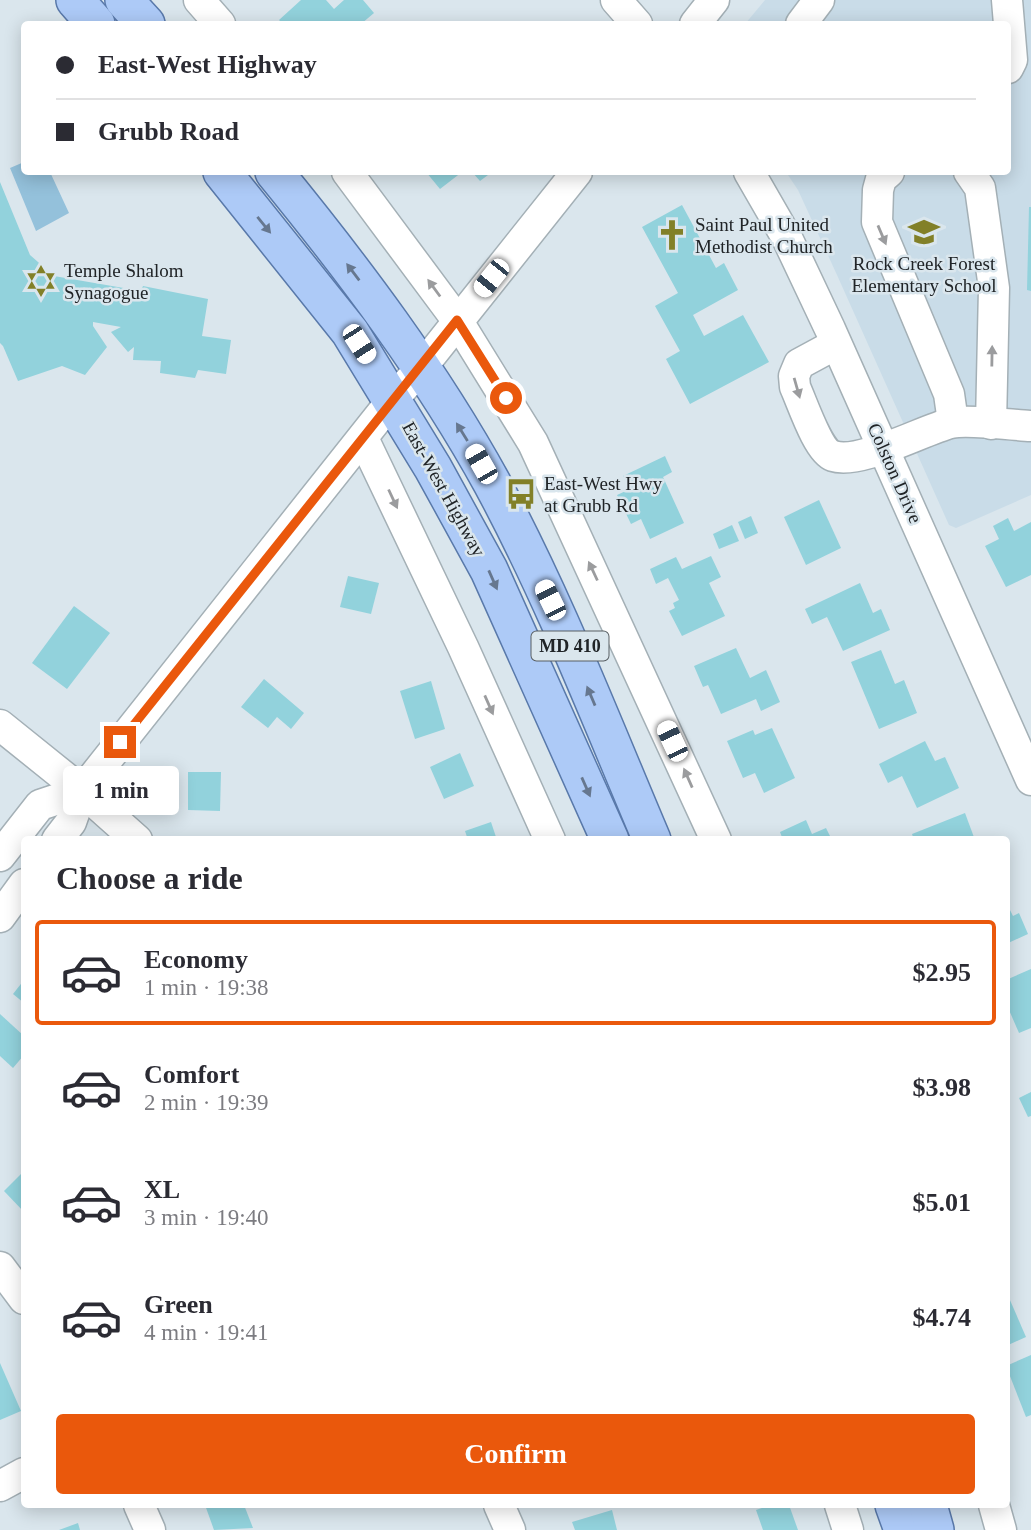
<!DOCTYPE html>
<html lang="en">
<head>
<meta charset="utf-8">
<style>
	body { margin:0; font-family:Georgia,serif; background:#f7f7f7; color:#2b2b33; height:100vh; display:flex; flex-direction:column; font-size:26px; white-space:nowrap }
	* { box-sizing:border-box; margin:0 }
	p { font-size:23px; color:#7c7c81 }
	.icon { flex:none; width:38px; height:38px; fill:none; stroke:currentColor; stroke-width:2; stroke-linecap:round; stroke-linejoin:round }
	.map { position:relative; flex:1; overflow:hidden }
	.panel { position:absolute; left:21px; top:836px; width:989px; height:672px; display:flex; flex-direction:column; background:#fff; border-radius:7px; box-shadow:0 4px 18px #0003 }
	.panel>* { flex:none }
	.hud { position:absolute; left:21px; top:21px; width:990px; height:154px; border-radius:7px; box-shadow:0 4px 18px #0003; display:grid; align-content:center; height:154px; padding:0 35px; background:#fff }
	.end { position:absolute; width:32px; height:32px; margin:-16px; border:9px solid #ea580c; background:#fff; box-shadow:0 0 0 4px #fff }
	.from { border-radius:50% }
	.bubble { position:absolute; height:49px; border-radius:7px; background:#fff; box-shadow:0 4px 18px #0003; font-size:23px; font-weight:700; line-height:49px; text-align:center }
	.car { position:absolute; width:21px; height:42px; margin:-21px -10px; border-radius:9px; box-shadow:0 0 5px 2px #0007; background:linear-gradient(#fff 24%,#345 0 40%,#fff 0 76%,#345 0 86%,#fff 0) }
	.hud b { display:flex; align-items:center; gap:24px; height:66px; font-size:26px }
	.hud b+b { border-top:2px solid #e1e1e2 }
	.hud i { width:18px; height:18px; background:#2b2b33 }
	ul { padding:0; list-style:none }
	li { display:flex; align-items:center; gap:21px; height:105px; margin:0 14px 10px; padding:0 21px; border:4px solid transparent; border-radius:7px }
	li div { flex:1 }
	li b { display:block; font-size:26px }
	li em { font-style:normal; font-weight:700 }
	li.current { border-color:#ea580c }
	li>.icon { width:63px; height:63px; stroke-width:1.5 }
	h2 { padding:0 35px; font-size:32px; line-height:84px }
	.button { display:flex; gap:14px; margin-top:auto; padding:14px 35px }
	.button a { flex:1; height:80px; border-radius:7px; background:#ea580c; color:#fff; font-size:28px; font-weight:700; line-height:80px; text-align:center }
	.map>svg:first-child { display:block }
</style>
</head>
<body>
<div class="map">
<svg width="1031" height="1530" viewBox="0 0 1031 1530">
	<rect width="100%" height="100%" fill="#dae6ed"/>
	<!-- built -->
	<polygon fill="#c9dce8" points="765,0 1031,0 1031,495 956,528 949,525 837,275 798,190 786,172 1008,172 1008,24 745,24"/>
	<!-- green -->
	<polygon fill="#94c1db" points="24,162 24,172 50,172 69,213 36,231 10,168"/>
	<!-- building -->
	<g fill="#92d2dc">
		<polygon points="301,0 326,0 334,9 344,0 363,0 374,13 361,24 283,24 279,20"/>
		<polygon points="426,172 462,172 440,189"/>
		<polygon points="472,172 492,172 480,181"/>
		<polygon points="0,182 30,255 54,276 141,291 143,286 208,299 202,336 231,340 226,374 198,370 195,378 160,373 161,361 133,360 134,347 128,352 111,332 121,327 93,322 93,326 107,347 85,375 62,366 18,381 3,346 0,343"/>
		<polygon points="682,205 716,268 724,263 738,290 693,315 704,336 743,315 769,362 690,404 666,359 680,351 655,306 678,293 642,227"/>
		<polygon points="1029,207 1031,207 1031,291 1027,290"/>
		<polygon points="665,456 672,472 663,477 684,523 650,539 641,519 631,524 617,495 630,489 623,476"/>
		<polygon points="819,500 841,548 806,565 784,517"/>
		<polygon points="751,516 758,533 745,539 738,522"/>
		<polygon points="1008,518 1014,531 1031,522 1031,575 1006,587 985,546 999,539 993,526"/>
		<polygon points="732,525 739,541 719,549 713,534"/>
		<polygon points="711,556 721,577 709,583 725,616 682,636 669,611 675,608 673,603 679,600 668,578 656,584 650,569 676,557 682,569"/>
		<polygon points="348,576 379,583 371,614 340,607"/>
		<polygon points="860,583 873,613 881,609 890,630 843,651 827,617 812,624 805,609"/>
		<polygon points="74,606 110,633 67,689 32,663"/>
		<polygon points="736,648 750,678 766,670 780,702 761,711 756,699 721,714 708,685 703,687 694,666"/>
		<polygon points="881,650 895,684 904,680 917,713 879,729 851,662"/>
		<polygon points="264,679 304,713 291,729 277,717 268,728 241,707"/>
		<polygon points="431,681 445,729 415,739 400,691"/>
		<polygon points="772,728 795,778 764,793 755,773 743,778 727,741 753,730 755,735"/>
		<polygon points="925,741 935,761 945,757 959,788 917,808 902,776 888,783 879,764"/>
		<polygon points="460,753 474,786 444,799 430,767"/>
		<polygon points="188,772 221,772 220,811 188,810"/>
		<polygon points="965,813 975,840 914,840 912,834"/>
		<polygon points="806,820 812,834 826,828 832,840 783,840 780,832"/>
		<polygon points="491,822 497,840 468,840 465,831"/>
		<polygon points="1006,902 1013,916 1019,913 1028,934 1006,944"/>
		<polygon points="1031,969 1031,1028 1019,1033 1009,1010 1006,1011 1006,980"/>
		<polygon points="24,980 24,1003 13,994"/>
		<polygon points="0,1014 24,1036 24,1055 13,1068 0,1056"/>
		<polygon points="1031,1092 1031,1116 1028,1117 1019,1098"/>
		<polygon points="24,1171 24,1212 4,1191"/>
		<polygon points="1006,1291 1026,1337 1006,1346"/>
		<polygon points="1031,1355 1031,1415 1026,1417 1006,1366"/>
		<polygon points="0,1363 21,1411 0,1420"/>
		<polygon points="205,1505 244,1505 253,1528 214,1530"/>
		<polygon points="770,1505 789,1505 798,1530 763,1530 756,1510"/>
		<polygon points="612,1510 617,1530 575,1530 572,1522"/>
		<polygon points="78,1523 80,1530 59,1530"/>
	</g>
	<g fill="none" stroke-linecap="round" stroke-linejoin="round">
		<defs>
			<g id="minor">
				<polyline points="199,0 220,24"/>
				<polyline points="616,0 637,24"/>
				<polyline points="1007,0 1012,60 1008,68"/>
				<polyline points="695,24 714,0"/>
				<polyline points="801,24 819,0"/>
				<polyline points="347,172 457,320 533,443 716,840"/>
				<polyline points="749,172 787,238 830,329 1031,780"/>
				<polyline points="889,172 881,179 878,190 877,222 949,394 953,422"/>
				<polyline points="969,172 980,188 994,288 991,424"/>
				<path d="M836 344 799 364 794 376 795 387C802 402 818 451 833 456 860 465 923 430 951 423 966 419 1012 425 1031 426"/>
				<polyline points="363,438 463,647 550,840"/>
				<polyline points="0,725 82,791 137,840"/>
				<polyline points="57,840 71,822 82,791 393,399 421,368 577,172"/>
				<polyline points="0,856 40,805 82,791"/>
				<polyline points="0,917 24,884"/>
				<polyline points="0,1267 24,1299"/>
				<polyline points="0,1486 24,1473"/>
				<polyline points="139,1505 150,1530"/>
				<polyline points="499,1505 510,1530"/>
				<polyline points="840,1505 848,1530"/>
				<polyline points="994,1505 1001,1530"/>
			</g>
			<g id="major">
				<polyline points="75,0 96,24"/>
				<polyline points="124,0 146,24"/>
				<polyline points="222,172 350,332 433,468 489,570 610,840"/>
				<path d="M274 172C354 270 431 372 492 483 554 598 601 720 652 840"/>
				<polyline points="894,1505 903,1530"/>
				<polyline points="928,1505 935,1530"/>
			</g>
		</defs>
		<!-- minor casing -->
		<use href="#minor" stroke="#a4b0b6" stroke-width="33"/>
		<!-- major casing -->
		<use href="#major" stroke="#5979aa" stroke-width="40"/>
		<!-- minor -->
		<use href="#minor" stroke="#fff" stroke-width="30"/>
		<!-- major -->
		<use href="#major" stroke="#adcaf7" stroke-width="37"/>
	</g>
	<!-- one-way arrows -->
	<defs><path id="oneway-solid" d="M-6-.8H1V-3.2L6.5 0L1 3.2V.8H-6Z" transform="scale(1.75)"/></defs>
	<g fill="#66778f">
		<use href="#oneway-solid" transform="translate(264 225) rotate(51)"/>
		<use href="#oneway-solid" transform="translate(353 272) rotate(-127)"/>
		<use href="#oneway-solid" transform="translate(462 432) rotate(-122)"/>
		<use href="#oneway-solid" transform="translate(493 580) rotate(66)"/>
		<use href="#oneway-solid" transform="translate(591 696) rotate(-113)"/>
		<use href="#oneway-solid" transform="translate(586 787) rotate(66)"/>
	</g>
	<g fill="#9b9c9e">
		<use href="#oneway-solid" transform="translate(882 235) rotate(67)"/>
		<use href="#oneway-solid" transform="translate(434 288) rotate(-126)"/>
		<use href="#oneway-solid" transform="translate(992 356) rotate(-89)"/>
		<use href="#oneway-solid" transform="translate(797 388) rotate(74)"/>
		<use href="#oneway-solid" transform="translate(393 499) rotate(65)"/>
		<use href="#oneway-solid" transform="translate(593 571) rotate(-115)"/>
		<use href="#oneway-solid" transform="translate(489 705) rotate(66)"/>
		<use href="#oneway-solid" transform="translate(688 778) rotate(-114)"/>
	</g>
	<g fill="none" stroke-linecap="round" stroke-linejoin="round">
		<!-- route -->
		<polyline stroke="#ea580c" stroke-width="9" points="120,742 457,320 506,398"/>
	</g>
	<!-- icons -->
	<defs>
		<symbol id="school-bare" viewBox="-9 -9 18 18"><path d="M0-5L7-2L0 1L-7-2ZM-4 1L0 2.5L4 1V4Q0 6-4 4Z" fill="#828028" stroke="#dae6ed" stroke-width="2.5" paint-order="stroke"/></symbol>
		<symbol id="church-bare" viewBox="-9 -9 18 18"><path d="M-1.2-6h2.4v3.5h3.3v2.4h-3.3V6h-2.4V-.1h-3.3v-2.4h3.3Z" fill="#828028" stroke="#dae6ed" stroke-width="2.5" paint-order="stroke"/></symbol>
		<symbol id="synagogue-bare" viewBox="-9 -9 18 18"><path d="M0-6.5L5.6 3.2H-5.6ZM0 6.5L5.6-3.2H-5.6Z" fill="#828028" stroke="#dae6ed" stroke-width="2.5" paint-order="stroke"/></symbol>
		<symbol id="bus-bare" viewBox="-9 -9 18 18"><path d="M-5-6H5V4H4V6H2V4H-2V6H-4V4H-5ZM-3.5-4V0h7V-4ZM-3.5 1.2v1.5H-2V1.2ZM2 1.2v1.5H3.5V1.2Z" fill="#828028" stroke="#dae6ed" stroke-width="2.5" paint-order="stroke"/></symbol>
	</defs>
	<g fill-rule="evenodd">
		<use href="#school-bare" x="902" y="210" width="44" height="44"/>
		<use href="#church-bare" x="650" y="213" width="44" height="44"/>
		<use href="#synagogue-bare" x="19" y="259" width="44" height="44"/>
		<use href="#bus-bare" x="499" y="472" width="44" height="44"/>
	</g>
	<g text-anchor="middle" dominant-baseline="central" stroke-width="5" stroke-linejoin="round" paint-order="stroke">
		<!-- shield labels -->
		<rect fill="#dae6ed" stroke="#585e62" stroke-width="2" x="531.5" y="631.5" width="77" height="29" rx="5"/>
		<g font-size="18" font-weight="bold" fill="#202427">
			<text x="570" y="646">MD 410</text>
		</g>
		<!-- poi labels -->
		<g font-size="19" fill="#202427" stroke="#dae6ed" text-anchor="start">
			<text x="695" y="224">Saint Paul United<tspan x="695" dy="22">Methodist Church</tspan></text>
			<text x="924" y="263" text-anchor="middle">Rock Creek Forest<tspan x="924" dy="22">Elementary School</tspan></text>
			<text x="64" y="270">Temple Shalom<tspan x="64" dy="22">Synagogue</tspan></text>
			<text x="544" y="483">East-West Hwy<tspan x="544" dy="22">at Grubb Rd</tspan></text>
		</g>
		<!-- street labels -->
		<g font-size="19" fill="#202427" stroke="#dae6ed">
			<text transform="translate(895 473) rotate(66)">Colston Drive</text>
			<text transform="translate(444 489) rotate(61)">East-West Highway</text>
		</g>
	</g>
</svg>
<i class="end from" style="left:506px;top:398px"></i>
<i class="end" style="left:120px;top:742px"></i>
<div class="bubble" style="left:63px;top:766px;width:116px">1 min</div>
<i class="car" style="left:491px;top:278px;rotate:219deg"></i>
<i class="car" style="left:359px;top:344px;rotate:147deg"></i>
<i class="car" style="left:481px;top:464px;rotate:330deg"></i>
<i class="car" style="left:550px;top:600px;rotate:334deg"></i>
<i class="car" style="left:672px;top:741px;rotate:335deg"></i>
<div class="hud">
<b><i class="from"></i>East-West Highway</b>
<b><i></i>Grubb Road</b>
</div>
<section class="panel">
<h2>Choose a ride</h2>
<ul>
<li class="current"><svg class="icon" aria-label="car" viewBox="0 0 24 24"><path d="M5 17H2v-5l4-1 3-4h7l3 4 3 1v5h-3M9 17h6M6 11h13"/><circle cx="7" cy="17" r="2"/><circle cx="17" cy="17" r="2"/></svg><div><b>Economy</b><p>1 min · 19:38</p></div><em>$2.95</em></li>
<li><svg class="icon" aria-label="car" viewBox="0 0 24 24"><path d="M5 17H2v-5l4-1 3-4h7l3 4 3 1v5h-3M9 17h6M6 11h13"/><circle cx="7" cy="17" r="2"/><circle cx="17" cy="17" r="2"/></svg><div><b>Comfort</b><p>2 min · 19:39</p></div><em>$3.98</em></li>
<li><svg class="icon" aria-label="car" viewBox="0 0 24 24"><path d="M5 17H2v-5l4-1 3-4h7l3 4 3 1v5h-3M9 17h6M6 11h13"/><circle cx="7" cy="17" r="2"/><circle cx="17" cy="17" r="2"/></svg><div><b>XL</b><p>3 min · 19:40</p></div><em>$5.01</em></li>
<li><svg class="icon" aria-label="car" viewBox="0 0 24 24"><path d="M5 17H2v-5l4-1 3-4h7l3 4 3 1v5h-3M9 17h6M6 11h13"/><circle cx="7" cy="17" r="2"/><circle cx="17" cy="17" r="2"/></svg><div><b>Green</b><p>4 min · 19:41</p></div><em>$4.74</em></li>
</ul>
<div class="button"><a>Confirm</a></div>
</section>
</div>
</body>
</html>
